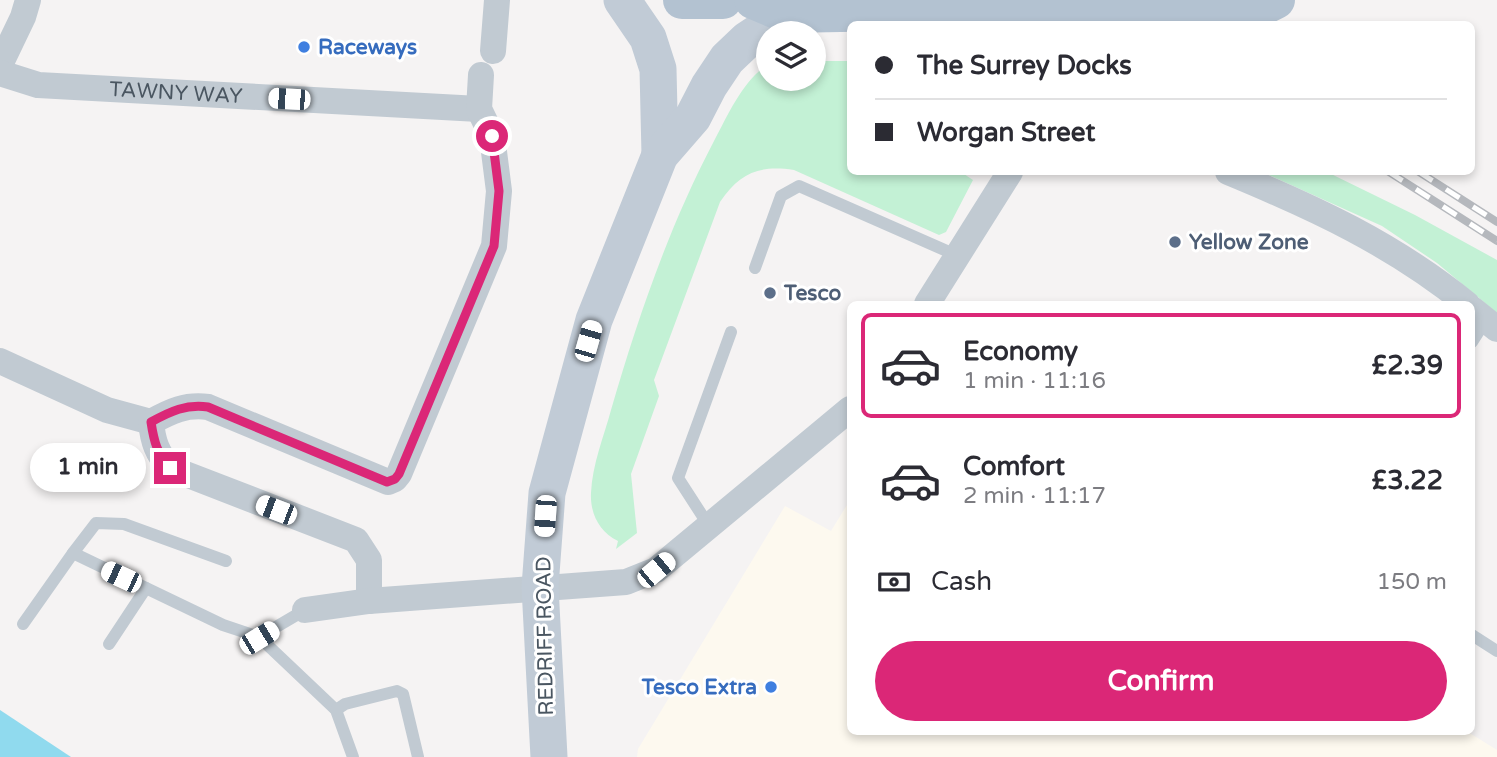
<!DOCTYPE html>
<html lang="en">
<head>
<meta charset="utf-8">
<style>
	body { margin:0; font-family:"Varela Round",sans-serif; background:#f2f2f3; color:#2b2b33; height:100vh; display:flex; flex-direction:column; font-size:26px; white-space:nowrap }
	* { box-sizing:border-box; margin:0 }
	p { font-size:23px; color:#7c7c81 }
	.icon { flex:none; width:38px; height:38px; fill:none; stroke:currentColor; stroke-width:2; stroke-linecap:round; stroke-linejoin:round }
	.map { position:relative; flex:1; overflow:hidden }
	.details { position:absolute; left:847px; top:301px; width:628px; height:434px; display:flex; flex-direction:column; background:#fff; border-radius:10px; box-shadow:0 4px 10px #0003 }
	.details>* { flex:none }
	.guide { position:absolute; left:847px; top:21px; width:628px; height:154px; border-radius:10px; box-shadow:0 4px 10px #0003; display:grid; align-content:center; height:154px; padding:0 28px; background:#fff }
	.controls { position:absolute; left:756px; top:21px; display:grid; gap:14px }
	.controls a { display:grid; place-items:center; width:70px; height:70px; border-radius:50%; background:#fff; box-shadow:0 4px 10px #0003; font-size:35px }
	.end { position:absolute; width:32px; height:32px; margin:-16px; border:9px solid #db2777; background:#fff; box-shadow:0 0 0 4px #fff }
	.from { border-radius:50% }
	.bubble { position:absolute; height:49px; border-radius:24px; background:#fff; box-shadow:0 4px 10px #0003; font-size:23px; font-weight:700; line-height:49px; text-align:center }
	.car { position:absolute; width:21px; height:42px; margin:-21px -10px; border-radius:9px; box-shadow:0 0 5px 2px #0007; background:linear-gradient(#fff 24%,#345 0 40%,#fff 0 76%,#345 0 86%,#fff 0) }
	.guide b { display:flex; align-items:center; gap:24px; height:66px; font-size:26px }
	.guide b+b { border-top:2px solid #e1e1e2 }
	.guide i { width:18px; height:18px; background:#2b2b33 }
	ul { padding:12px 0 0; list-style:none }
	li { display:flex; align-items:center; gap:21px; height:105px; margin:0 14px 10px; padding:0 14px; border:4px solid transparent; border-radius:10px }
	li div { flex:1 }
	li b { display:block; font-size:26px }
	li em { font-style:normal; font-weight:700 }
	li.selected { border-color:#db2777 }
	li>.icon { width:63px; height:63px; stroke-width:1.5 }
	.pay { display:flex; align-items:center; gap:18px; height:77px; padding:0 28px; font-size:26px }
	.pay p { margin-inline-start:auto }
	.action { display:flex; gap:14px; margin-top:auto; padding:14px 28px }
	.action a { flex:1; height:80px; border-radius:42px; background:#db2777; color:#fff; font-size:28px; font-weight:700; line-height:80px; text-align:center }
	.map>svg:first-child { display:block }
</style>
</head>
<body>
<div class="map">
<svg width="1497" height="757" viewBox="0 0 1497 757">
	<rect width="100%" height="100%" fill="#f5f3f3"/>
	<!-- commercial -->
	<polygon fill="#fdf9ef" points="850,500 850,732 1468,732 1497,750 1497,757 637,757 638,749 785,506 831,531"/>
	<!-- green -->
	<g fill="#c3f1d5">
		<path d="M814 61H850V172H961L973 180 946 232 939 235 794 170C758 165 740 173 720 202L654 380 659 396 631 474 637 533 616 549 618 541C599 532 590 513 591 493 592 465 604 436 611 410 638 317 669 227 714 141 729 113 742 82 768 64V79H814Z"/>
		<polygon points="1262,172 1327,172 1415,215 1497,260 1497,313 1437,263 1382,226"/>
	</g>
	<!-- water -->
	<polygon fill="#90daee" points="0,710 71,757 0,757"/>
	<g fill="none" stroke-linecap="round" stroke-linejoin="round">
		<!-- lane -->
		<g stroke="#c1cad2" stroke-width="12">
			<polyline points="755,268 781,196 799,186 956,255"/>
			<polyline points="1472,342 1486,320"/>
			<polyline points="709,526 678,478 731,332"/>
			<polyline points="73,553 96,523 124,524 226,561"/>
			<polyline points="23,624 73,553 223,625 259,637 336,710 353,757"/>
			<polyline points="1472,635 1497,651"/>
			<polyline points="259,637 305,610"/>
			<polyline points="109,644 146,588"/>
			<polyline points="336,710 345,704 397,691 403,694 418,757"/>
		</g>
		<!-- street -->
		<g stroke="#c1cad2" stroke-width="26">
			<polyline points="493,51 497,0"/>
			<polyline points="0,65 23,17 28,0"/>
			<path id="s1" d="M0 73 38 85 479 109"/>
			<path d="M1228 172C1315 208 1393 244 1467 304"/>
			<polyline points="927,304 1010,172"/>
			<polyline points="1472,309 1497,329"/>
			<path d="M0 361 107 410 151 422C171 411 186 404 208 407L388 482 395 479 399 474 494 246 499 191 492 136 479 109 481 75"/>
			<path d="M151 422C153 442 157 453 170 468L356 540 369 560V601"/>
			<polyline points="305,610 369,601 626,582 656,570 850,409"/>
		</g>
		<!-- secondary -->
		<g stroke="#c1cbd6" stroke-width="37">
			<polyline points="622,0 648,38 658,69 660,155"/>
			<polyline points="549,757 540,587 547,493 594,320 660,155 693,117 709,86 727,59 747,40 786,14"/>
		</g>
		<!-- primary -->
		<g stroke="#b3c2d1" stroke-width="38">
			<polyline points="682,0 723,0"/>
			<polyline points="753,0 786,14 1052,9 1149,15 1229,15 1248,14 1276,0"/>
		</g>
		<defs>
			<g id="rail">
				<polyline points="1389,172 1497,241"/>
				<polyline points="1419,172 1497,222"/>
			</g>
		</defs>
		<!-- rail casing -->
		<use href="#rail" stroke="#b5b8bd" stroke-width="8"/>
		<!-- rail -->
		<use href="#rail" stroke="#fff" stroke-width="5" stroke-dasharray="16" stroke-linecap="butt"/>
	</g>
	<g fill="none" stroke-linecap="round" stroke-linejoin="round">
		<!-- route -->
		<path stroke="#db2777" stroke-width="9" d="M170 468C157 453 154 442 151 422 171 411 186 404 208 407L387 482 395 479 399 474 494 246 499 191 492 136"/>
	</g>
	<!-- markers -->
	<g fill="#3f7fe0" stroke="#fff" stroke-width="2.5">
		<circle cx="304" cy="47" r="7"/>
		<circle cx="771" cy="687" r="7"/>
	</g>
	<g fill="#5c6f8a" stroke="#fff" stroke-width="2.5">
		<circle cx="1175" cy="242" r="7"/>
		<circle cx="770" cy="293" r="7"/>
	</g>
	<g text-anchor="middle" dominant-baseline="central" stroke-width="6" stroke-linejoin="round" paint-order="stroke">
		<!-- shop labels -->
		<g font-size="21" font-weight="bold" fill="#366cbe" stroke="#fff" text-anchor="start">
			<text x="318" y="47">Raceways</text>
			<text x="757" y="687" text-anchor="end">Tesco Extra</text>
		</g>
		<!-- street labels -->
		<g font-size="21" fill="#4a5661" stroke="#fff">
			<text stroke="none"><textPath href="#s1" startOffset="178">TAWNY WAY</textPath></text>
			<text transform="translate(545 636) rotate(-91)">REDRIFF ROAD</text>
		</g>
		<!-- service labels -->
		<g font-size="21" font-weight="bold" fill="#4e5e75" stroke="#fff" text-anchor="start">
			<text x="1189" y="242">Yellow Zone</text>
			<text x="784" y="293">Tesco</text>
		</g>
	</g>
</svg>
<div class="controls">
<a><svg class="icon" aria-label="layers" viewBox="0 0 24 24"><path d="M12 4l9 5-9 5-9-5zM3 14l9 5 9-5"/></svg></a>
</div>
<i class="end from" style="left:492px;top:136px"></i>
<i class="end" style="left:170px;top:468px"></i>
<div class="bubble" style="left:30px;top:443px;width:116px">1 min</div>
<i class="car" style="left:289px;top:99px;rotate:273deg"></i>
<i class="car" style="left:588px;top:341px;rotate:16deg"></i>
<i class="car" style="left:276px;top:510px;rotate:291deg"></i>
<i class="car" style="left:545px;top:516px;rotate:184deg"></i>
<i class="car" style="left:656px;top:570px;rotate:50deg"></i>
<i class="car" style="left:121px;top:577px;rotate:295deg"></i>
<i class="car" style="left:259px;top:638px;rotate:59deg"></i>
<div class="guide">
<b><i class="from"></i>The Surrey Docks</b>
<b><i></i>Worgan Street</b>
</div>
<section class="details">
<ul>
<li class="selected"><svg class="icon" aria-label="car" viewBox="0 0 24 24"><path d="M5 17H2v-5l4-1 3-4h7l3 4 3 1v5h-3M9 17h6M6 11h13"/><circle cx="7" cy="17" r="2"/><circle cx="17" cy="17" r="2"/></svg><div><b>Economy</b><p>1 min · 11:16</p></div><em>£2.39</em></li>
<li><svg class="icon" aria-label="car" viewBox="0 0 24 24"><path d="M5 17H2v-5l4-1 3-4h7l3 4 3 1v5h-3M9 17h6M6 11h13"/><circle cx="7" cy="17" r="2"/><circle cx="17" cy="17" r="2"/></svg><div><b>Comfort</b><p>2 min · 11:17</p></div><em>£3.22</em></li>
</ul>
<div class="pay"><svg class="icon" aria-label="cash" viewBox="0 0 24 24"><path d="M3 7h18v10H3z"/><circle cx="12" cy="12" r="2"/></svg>Cash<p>150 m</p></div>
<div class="action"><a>Confirm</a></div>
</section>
</div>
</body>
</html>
